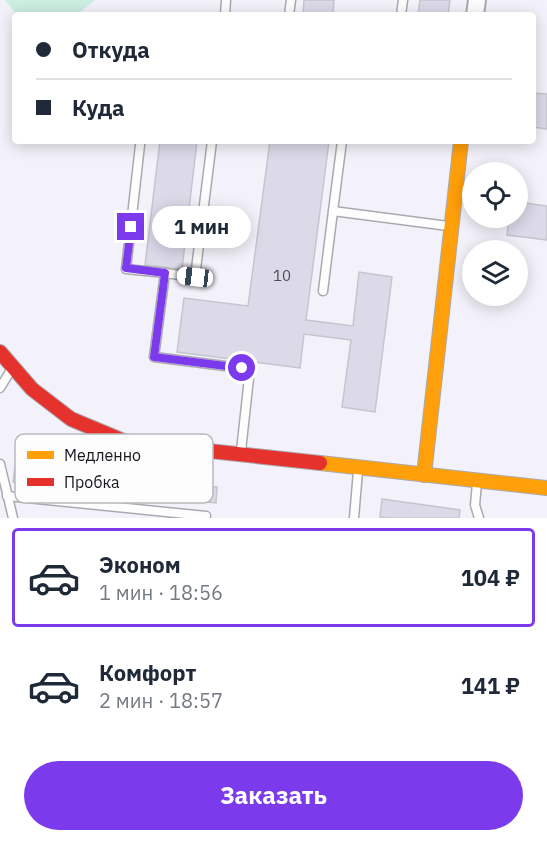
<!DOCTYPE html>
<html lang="ru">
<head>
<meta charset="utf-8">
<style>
	body { margin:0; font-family:"IBM Plex Sans",sans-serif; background:#f2f2f3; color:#1f2937; height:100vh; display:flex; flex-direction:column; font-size:22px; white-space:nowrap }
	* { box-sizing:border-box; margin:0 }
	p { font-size:20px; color:#747a83 }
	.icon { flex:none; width:33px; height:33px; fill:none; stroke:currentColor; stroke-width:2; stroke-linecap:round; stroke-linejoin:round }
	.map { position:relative; height:518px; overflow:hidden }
	.panel { display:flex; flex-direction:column; background:#fff; flex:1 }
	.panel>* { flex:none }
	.hud { position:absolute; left:12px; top:12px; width:524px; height:132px; border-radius:6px; box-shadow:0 3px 15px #0003; display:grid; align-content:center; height:132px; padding:0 24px; background:#fff }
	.tools { position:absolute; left:462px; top:162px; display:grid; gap:12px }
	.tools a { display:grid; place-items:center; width:66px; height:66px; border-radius:50%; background:#fff; box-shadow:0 3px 15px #0003; font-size:30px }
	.end { position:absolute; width:27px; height:27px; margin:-14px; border:8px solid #7c3aed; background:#fff; box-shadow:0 0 0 3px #fff }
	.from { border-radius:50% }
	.bubble { position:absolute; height:42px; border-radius:21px; background:#fff; box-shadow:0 3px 15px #0003; font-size:20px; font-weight:700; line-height:42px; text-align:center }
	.car { position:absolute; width:18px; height:36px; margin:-18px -9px; border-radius:8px; box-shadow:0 0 4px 2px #0007; background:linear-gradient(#fff 24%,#345 0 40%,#fff 0 76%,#345 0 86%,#fff 0) }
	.hud b { display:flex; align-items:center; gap:21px; height:57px; font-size:22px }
	.hud b+b { border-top:2px solid #e0e1e3 }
	.hud i { width:15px; height:15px; background:#1f2937 }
	ul { padding:10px 0 0; list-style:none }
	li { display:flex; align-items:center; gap:18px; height:99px; margin:0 12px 9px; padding:0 12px; border:3px solid transparent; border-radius:6px }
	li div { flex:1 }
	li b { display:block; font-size:22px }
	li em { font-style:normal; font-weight:700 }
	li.current { border-color:#7c3aed }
	li>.icon { width:54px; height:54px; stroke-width:1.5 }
	.button { display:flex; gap:12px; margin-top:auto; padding:12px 24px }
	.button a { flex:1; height:69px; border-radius:36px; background:#7c3aed; color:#fff; font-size:24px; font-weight:700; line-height:69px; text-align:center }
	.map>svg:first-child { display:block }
</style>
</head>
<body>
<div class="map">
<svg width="547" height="518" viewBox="0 0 547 518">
	<rect width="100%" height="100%" fill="#f3f2fa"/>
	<!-- green -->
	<polygon fill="#caeee0" points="5,0 95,0 76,15 17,15"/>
	<!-- building -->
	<g fill="#dcdae9" stroke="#c6c5cd" stroke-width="1.5">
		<polygon points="304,0 334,0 333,15 303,14"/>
		<polygon points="420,0 450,0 448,15 418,15"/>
		<polygon points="532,93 547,94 547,129 532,127"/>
		<polygon points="160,141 197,141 182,269 145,265"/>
		<polygon points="270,141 329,141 306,320 353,326 359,272 392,277 375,412 342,407 351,340 304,334 300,368 177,352 184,298 248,306"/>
		<polygon points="518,202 547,206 547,240 507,235 509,218 518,218"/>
		<polygon points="15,466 217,487 216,503 13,482"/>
		<polygon points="382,499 460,510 459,518 388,518 380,517"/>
	</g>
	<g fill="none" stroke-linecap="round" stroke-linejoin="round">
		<defs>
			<g id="lane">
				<polyline points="225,15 226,0"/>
				<polyline points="289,15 291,0"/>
				<polyline points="401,15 403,0"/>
				<polyline points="212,141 195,277 165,273 154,357 241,368 247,373 249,378 241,451"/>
				<polyline points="140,145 126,269 165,273"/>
				<polyline points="333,211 342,141"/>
				<polyline points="323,291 333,211 448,226"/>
				<polyline points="0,388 11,370"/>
				<polyline points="0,464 13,518"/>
				<polyline points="477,483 475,505 479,518"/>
				<polyline points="7,496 206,516"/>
				<polyline points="354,518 358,471"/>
			</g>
			<polyline id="street" points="475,15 477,0"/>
			<g id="slow">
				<polyline points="320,463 547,488"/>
				<polyline points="424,475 461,141"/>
			</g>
			<polyline id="jam" points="0,352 32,389 71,419 126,442 320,463"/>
		</defs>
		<!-- lane casing -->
		<use href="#lane" stroke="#aaa9b0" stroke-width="11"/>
		<!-- street casing -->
		<use href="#street" stroke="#aaa9b0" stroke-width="20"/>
		<!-- slow casing -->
		<use href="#slow" stroke="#aaa9b0" stroke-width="16"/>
		<!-- jam casing -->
		<use href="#jam" stroke="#aaa9b0" stroke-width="16"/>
		<!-- lane -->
		<use href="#lane" stroke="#fdfdfe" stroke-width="8"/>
		<!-- street -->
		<use href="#street" stroke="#fdfdfe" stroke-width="16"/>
		<!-- slow -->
		<use href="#slow" stroke="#ff9f0a" stroke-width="14"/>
		<!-- jam -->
		<use href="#jam" stroke="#e5322d" stroke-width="14"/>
	</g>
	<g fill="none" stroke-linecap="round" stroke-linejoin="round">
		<!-- route -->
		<polyline stroke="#7c3aed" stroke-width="8" points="131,227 126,268 165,273 154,357 242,368"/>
	</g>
	<g text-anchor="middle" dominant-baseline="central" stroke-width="4.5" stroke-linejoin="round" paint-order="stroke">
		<!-- number labels -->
		<g font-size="15" fill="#4c4a54">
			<text x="282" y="275">10</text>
		</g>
	</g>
	<!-- legend -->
	<rect x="15" y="434" width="198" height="69" rx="9" fill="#fdfdfd" stroke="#b9b8ba" stroke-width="1.5"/>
	<rect x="27" y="451" width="27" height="8" fill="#ff9f0a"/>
	<rect x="27" y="478" width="27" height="8" fill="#e5322d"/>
	<g font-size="16" fill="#19181f">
		<text x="64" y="461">Медленно</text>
		<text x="64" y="488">Пробка</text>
	</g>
</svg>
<div class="tools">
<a><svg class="icon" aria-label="locate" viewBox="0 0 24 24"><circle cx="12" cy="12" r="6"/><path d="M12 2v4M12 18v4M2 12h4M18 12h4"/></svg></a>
<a><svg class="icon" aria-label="layers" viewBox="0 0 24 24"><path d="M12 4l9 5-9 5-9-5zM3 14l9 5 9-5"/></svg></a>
</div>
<i class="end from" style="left:242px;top:368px"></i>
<i class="end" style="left:131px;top:227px"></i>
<div class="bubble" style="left:152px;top:206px;width:99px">1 мин</div>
<i class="car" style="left:195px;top:277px;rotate:277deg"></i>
<div class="hud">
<b><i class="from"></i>Откуда</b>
<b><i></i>Куда</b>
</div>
</div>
<section class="panel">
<ul>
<li class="current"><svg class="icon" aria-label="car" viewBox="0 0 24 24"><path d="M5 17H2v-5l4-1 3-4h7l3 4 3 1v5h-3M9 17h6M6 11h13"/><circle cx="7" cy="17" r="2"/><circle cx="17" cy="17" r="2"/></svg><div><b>Эконом</b><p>1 мин · 18:56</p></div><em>104 ₽</em></li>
<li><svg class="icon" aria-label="car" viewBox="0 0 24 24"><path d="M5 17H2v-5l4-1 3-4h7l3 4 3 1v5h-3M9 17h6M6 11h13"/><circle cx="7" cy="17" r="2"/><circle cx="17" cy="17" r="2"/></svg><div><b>Комфорт</b><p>2 мин · 18:57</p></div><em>141 ₽</em></li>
</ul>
<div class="button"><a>Заказать</a></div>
</section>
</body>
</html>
